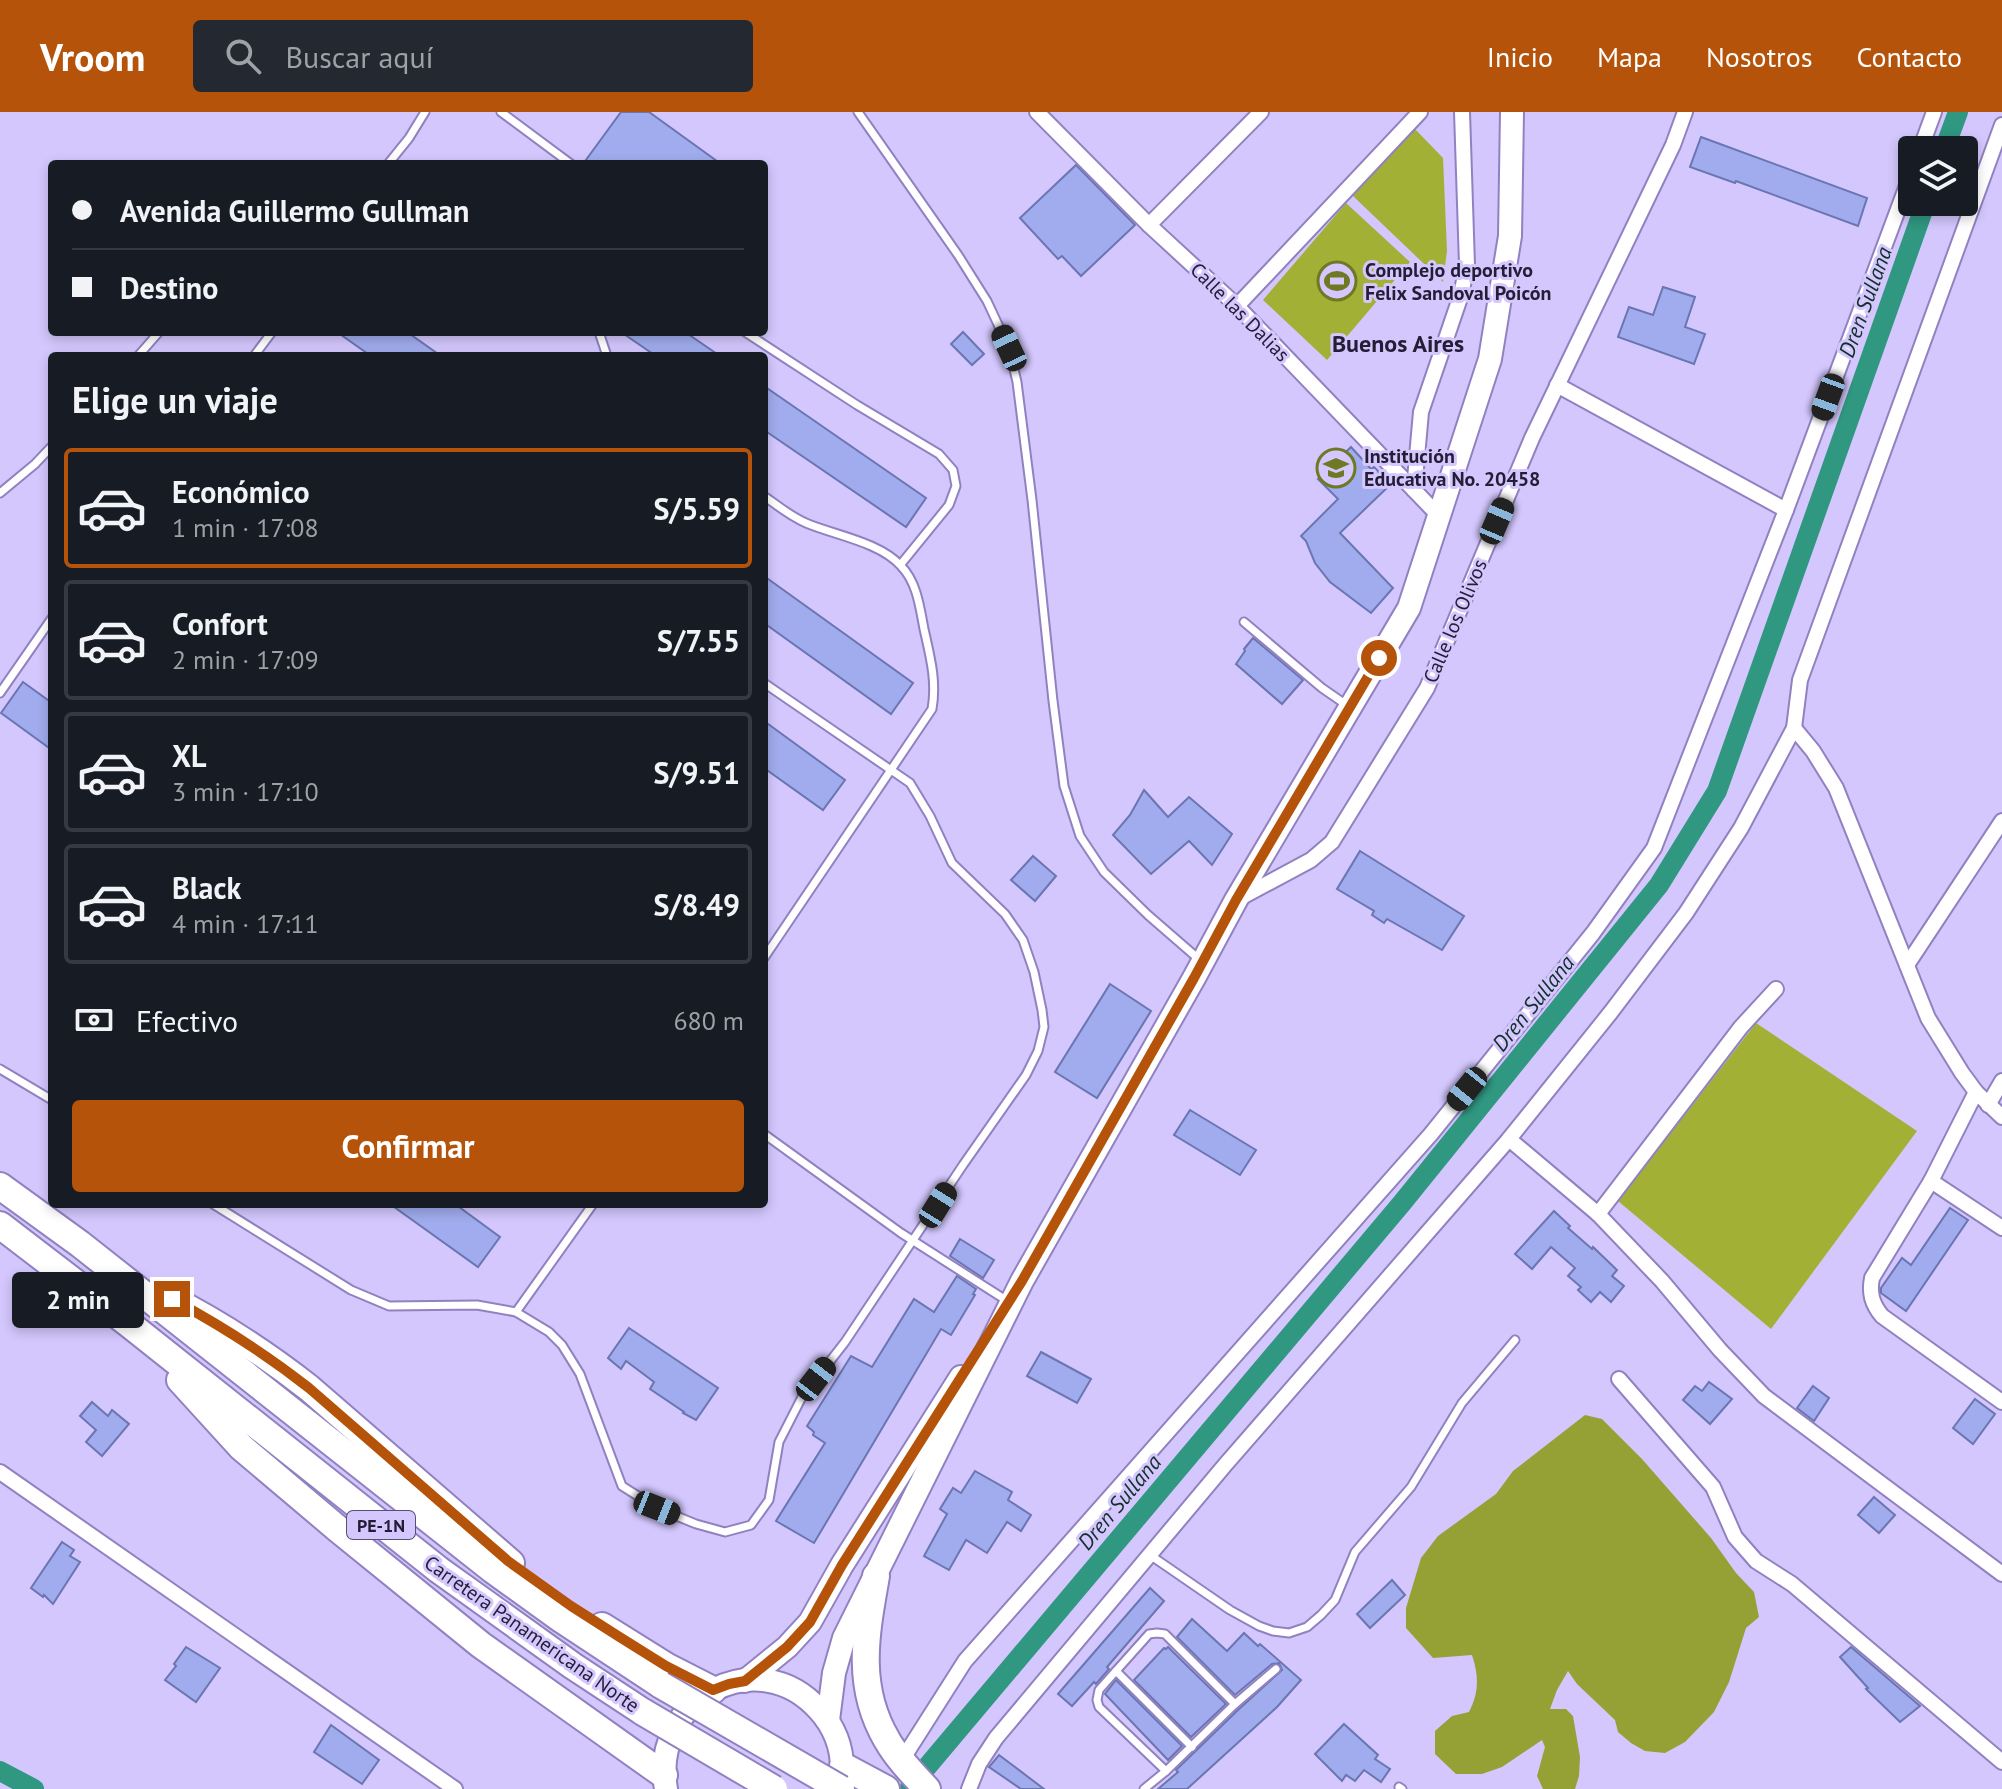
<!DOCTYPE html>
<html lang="es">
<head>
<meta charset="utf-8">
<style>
	body { margin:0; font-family:"PT Sans",sans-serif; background:#242831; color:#f1f3f6; height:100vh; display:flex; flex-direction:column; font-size:30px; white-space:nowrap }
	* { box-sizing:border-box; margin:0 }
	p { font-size:26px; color:#9ea1a6 }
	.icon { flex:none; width:44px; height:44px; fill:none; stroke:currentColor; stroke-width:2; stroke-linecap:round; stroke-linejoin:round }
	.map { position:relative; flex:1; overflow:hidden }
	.sheet { position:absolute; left:48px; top:240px; width:720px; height:856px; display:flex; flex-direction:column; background:#171b24; border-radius:8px; box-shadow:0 4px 12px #0003 }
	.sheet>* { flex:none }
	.banner { position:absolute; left:48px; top:48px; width:720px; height:176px; border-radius:8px; box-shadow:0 4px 12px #0003; display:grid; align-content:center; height:176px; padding:0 24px; background:#171b24 }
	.controls { position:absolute; left:1898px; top:24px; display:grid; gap:16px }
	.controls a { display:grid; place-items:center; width:80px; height:80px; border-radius:8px; background:#171b24; box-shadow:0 4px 12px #0003; font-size:40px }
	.end { position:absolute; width:36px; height:36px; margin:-18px; border:10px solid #b45309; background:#fff; box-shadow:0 0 0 4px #fff }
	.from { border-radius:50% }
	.bubble { position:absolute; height:56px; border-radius:8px; background:#171b24; box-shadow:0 4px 12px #0003; font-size:26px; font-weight:800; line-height:56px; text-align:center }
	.car { position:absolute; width:24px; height:48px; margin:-24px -12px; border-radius:10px; box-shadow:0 0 6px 2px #0007; background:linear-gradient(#222 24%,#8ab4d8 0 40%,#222 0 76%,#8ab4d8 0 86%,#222 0) }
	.banner b { display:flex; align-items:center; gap:28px; height:76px; font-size:30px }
	.banner b+b { border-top:2px solid #363941 }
	.banner i { width:20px; height:20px; background:#f1f3f6 }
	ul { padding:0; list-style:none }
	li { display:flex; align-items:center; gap:24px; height:120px; margin:0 16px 12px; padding:0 8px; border:4px solid #363941; border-radius:8px }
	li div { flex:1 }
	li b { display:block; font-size:30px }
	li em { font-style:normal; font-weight:800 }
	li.active { border-color:#b45309 }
	li>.icon { width:72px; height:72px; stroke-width:1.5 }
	h2 { padding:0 24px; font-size:36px; line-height:96px }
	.pay { display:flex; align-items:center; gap:20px; height:88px; padding:0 24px; font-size:30px }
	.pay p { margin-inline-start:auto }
	.cta { display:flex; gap:16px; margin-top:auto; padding:16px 24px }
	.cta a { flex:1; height:92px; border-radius:8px; background:#b45309; color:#fff; font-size:32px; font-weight:800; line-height:92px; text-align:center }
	header { display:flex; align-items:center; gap:48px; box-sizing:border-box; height:112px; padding:0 40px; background:#b45309; color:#fff }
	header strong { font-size:38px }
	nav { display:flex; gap:44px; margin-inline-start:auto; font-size:28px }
	.search { width:560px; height:72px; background:#242831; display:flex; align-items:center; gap:20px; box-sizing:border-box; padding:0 28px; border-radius:8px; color:#9ea1a6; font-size:30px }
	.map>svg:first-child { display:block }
</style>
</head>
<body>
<header>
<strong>Vroom</strong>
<div class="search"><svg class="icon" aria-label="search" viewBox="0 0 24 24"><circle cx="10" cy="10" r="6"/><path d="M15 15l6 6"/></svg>Buscar aquí</div>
<nav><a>Inicio</a><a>Mapa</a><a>Nosotros</a><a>Contacto</a></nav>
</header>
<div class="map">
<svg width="2002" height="1677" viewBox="0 0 2002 1677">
	<rect width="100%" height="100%" fill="#d3c7fd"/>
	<!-- green -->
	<g fill="#a2b036">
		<polygon points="1412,14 1443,46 1447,139 1443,170 1353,84"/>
		<polygon points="1346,91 1410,150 1327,248 1263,188"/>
		<polygon points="1756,911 1917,1019 1771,1217 1618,1089"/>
	</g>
	<!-- forest -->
	<path fill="#95a134" d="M1585 1303 1602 1307 1642 1347 1711 1426 1736 1461 1754 1480 1759 1505 1746 1516 1729 1570 1714 1600 1685 1630 1665 1641 1645 1639 1631 1631 1618 1620 1615 1608 1577 1572 1568 1559 1557 1578 1550 1597H1566L1573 1604 1580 1645 1579 1664 1575 1677H1543L1537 1664 1545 1635 1542 1628 1502 1655 1482 1662H1456L1435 1642V1619L1452 1604 1469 1600C1479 1581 1479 1564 1472 1543L1433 1546 1406 1516V1496L1421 1446 1438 1424 1496 1382 1513 1359Z"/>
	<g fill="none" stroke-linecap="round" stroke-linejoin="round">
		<!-- canal -->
		<g stroke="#309781" stroke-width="20">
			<polyline points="1944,38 1958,0"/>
			<polyline points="0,1659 34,1677"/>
			<polyline points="910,1675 1402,1091 1659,773 1717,679 1926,90"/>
		</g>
	</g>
	<!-- building -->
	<g fill="#a0aced" stroke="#6a75b2" stroke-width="2">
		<polygon points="621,0 649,0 721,52 583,52"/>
		<polygon points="1701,25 1867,86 1858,114 1736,69 1735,71 1690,55"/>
		<polygon points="1076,53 1135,113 1081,164 1062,144 1058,147 1020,106"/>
		<polygon points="1663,175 1695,185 1685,215 1705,222 1694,252 1618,225 1629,195 1653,203"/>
		<polygon points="337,220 407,220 441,244 371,244"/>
		<polygon points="621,220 685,220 720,244 656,244"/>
		<polygon points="963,220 984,242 972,253 951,232"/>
		<polygon points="764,274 926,386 906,415 764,318"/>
		<polygon points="1351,335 1371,357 1374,355 1391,372 1340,421 1393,476 1371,501 1330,470 1315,451 1306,429 1301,424 1338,387 1318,367"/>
		<polygon points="764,464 913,571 891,602 764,511"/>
		<polygon points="1253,526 1303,568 1282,592 1236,552 1245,539 1244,537"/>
		<polygon points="23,570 52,591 52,638 1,601"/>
		<polygon points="764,609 845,668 823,698 764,656"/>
		<polygon points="1144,678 1168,705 1189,685 1232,722 1212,753 1189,729 1151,762 1113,723 1130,703"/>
		<polygon points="1360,739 1464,804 1442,838 1387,807 1384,811 1372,803 1374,799 1337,777"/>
		<polygon points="1033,744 1056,764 1035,789 1011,768"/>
		<polygon points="1110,872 1151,899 1097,986 1055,960"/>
		<polygon points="1190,998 1256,1038 1240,1063 1174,1023"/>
		<polygon points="390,1092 455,1092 500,1125 478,1155"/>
		<polygon points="1950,1096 1968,1108 1906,1199 1881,1181 1881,1176 1902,1146 1911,1153"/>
		<polygon points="1554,1099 1570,1114 1568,1116 1592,1137 1593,1135 1617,1158 1612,1164 1624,1174 1611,1190 1600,1180 1591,1190 1578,1178 1581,1175 1568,1164 1575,1156 1551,1135 1532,1157 1515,1142"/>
		<polygon points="960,1127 994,1148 983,1166 950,1144"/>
		<polygon points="957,1164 976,1177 973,1182 975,1183 951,1223 941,1217 814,1431 776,1409 825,1331 813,1323 814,1320 807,1314 851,1244 872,1255 914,1187 934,1200"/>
		<polygon points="629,1216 718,1276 696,1308 683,1301 684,1300 650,1277 654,1270 626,1249 621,1257 608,1246"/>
		<polygon points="1041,1240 1091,1267 1077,1291 1027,1264"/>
		<polygon points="1709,1270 1732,1287 1710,1312 1683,1288 1695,1274 1702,1279"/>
		<polygon points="1813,1274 1829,1286 1814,1309 1797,1296"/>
		<polygon points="1975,1287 1995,1302 1973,1332 1953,1316"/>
		<polygon points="92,1290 108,1304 112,1298 129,1312 102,1344 86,1330 96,1318 80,1304"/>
		<polygon points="975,1359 1012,1380 1008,1388 1031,1403 1021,1419 1007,1410 987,1441 966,1428 949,1458 924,1444 947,1402 940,1397 953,1376 961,1381"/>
		<polygon points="1874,1385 1895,1403 1879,1421 1858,1403"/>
		<polygon points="62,1430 74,1438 70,1444 80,1450 53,1492 44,1483 43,1485 31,1476"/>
		<polygon points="1392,1468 1405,1483 1370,1516 1357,1502"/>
		<polygon points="1150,1476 1164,1489 1107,1555 1109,1557 1096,1572 1094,1570 1072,1594 1058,1582"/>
		<polygon points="1192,1507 1227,1539 1244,1521 1258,1534 1260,1532 1301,1568 1277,1595 1187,1677 1158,1677 1178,1660 1176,1658 1239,1597 1282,1558 1279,1551 1272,1552 1235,1583 1177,1525"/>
		<polygon points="186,1535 220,1556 196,1590 165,1568 176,1554 174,1552"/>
		<polygon points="1168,1535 1226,1592 1191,1625 1134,1568 1164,1536 1166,1537"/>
		<polygon points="1851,1535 1920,1594 1900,1610 1866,1577 1868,1576 1840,1545"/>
		<polygon points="1116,1568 1182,1634 1168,1648 1105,1582"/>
		<polygon points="1344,1612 1378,1643 1375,1647 1390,1657 1381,1670 1364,1658 1355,1669 1346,1663 1342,1669 1315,1642"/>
		<polygon points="331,1613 379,1648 362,1672 314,1640"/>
		<polygon points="999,1643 1044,1677 1021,1677 989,1655"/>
	</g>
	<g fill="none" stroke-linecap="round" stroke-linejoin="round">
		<defs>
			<g id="service">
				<polyline points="501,0 571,52"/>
				<polyline points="858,0 958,143 987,189 1009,236 1017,270 1032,388 1053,589 1064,674 1080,724 1104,760 1148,803 1201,849"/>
				<polyline points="388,52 409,26 425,0"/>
				<polyline points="599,220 607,244"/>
				<polyline points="745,220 857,293 939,342 953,358 956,374 949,393 901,452"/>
				<polyline points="138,244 159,220"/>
				<polyline points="254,244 272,220"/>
				<polyline points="0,381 35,352 52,334"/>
				<path d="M764 384C778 394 790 404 806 411 834 423 880 430 901 454 917 470 920 496 924 517 930 544 937 569 932 597L764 846"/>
				<polyline points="1244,510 1322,576 1348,594"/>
				<polyline points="0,581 52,506"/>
				<polyline points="0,957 52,988"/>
				<polyline points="764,1022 901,1121 1009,1190"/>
				<polyline points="213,1092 351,1178 389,1194 477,1193 516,1200 549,1220 562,1233 580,1262 622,1374 657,1396 696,1412 725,1420 751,1413 769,1388 779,1330 802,1285 845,1230 963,1053 1026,963 1038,939 1044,915 1042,898 1034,860 1023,828 1005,802 952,751 930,704 910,671 764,571"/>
				<polyline points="516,1200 593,1092"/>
				<polyline points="1150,1443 1230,1498 1259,1514 1273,1519 1289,1521 1307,1515 1321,1503 1335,1488 1355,1440 1411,1375 1462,1291 1515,1228"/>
				<polygon points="1157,1521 1165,1522 1235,1592 1166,1659 1099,1595 1097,1588 1099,1578 1149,1522"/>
				<polyline points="1116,1559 1192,1635"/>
				<polyline points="1235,1592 1276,1557"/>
				<polyline points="1399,1675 1402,1677"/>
				<polyline points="1144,1677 1166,1659"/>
			</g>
			<g id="minor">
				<polyline points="1037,0 1149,113 1237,194 1439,404"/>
				<polyline points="1920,38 1934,0"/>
				<polyline points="1149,113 1261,0"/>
				<polyline points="1237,194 1420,0"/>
				<polyline points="1557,273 1786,398"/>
				<polyline points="1414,378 1421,300 1461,183 1467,153 1462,0"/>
				<path d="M1794 616 1813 639 1836 676 1928 906 1962 961 1976 980 1931 1069 1872 1166C1869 1181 1872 1192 1882 1204L2002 1290"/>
				<polyline points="1240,786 1311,748 1332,730 1427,576 1532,326 1673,33 1685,0"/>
				<polyline points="1907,853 2002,709"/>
				<polyline points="1976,980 2002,1005"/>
				<polyline points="1988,993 2002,969"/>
				<polyline points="1509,1027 1598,1102 1662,1169 1720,1238 1764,1284 2002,1462"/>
				<polyline points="1931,1069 2002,1116"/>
				<polyline points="1598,1102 1741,915 1776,877"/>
				<polyline points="1619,1267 1713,1375 1735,1425 1756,1449 1792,1472 2002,1650"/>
				<polyline points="0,1360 455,1677"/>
				<polyline points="902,1648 965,1549 1431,1022 1593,821 1654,736 1786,398 1912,60"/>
				<polyline points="969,1677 979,1652 996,1626 1225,1353 1509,1027 1611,900 1686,801 1741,716 1794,616 1800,568 2002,13"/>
			</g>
			<g id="primary">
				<polyline points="745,1569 787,1535 810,1510 842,1453 961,1265"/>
				<polyline points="828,1608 834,1561 844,1526 1022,1169 1194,866 1236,788 1409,496 1490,247 1510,124 1512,0"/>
				<path d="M666 1677C650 1587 758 1529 819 1598 838 1619 845 1644 841 1672"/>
			</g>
			<g id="motorway">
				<polyline points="0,1074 80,1132 493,1458 561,1507 661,1573"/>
				<polyline points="0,1113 129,1212 439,1458 573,1554 643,1600"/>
				<path d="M163 1183C215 1209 263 1240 309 1276L511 1451"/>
				<polyline points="180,1268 241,1335 338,1417 481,1533 664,1663"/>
				<path d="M876 1464C866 1521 855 1574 887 1628 897 1646 913 1662 927 1677"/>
				<polyline points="602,1514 666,1554 713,1578"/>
				<polyline points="843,1654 886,1677"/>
			</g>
		</defs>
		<!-- service casing -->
		<use href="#service" stroke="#9181c0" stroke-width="11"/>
		<!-- minor casing -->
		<use href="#minor" stroke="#9181c0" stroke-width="18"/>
		<!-- primary casing -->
		<use href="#primary" stroke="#9181c0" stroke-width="26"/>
		<!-- motorway casing -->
		<use href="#motorway" stroke="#9181c0" stroke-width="30"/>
		<!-- service -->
		<use href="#service" stroke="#fff" stroke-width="7"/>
		<!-- minor -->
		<use href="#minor" stroke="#fff" stroke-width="14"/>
		<!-- primary -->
		<use href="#primary" stroke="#fff" stroke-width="22"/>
		<!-- motorway -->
		<use href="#motorway" stroke="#fff" stroke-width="26"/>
		<defs>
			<g id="motorway-bridge">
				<polyline points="661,1573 841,1677"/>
				<polyline points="643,1600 774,1677"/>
			</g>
		</defs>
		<!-- motorway-bridge casing -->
		<use href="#motorway-bridge" stroke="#9181c0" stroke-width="30" stroke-linecap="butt"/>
		<!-- motorway-bridge -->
		<use href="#motorway-bridge" stroke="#fff" stroke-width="26"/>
	</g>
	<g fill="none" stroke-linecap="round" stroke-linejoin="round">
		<!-- route -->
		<path stroke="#b45309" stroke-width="10" d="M172 1187C220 1213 266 1242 309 1276L508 1449 571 1494 618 1524 666 1554 713 1578 729 1572 745 1569 787 1535 810 1510 842 1453 1022 1169 1194 866 1236 788 1379 546"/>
	</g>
	<!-- icons -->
	<defs>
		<symbol id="stadium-ring" viewBox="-11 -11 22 22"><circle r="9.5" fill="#d3c7fd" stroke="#6f7823" stroke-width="1.5"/><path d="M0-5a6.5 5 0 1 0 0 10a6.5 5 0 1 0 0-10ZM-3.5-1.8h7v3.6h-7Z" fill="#6f7823"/></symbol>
		<symbol id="school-ring" viewBox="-11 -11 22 22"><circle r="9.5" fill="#d3c7fd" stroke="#6f7823" stroke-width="1.5"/><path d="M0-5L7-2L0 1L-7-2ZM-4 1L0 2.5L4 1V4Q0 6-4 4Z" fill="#6f7823"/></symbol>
	</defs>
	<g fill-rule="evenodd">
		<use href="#stadium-ring" x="1315" y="147" width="44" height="44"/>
		<use href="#school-ring" x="1314" y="334" width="44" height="44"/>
	</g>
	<g text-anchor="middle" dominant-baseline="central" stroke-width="6" stroke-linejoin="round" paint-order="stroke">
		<!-- shield labels -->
		<rect fill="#d3c7fd" stroke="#585072" stroke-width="2" x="347" y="1399" width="68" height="28" rx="6"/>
		<g font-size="18" font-weight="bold" fill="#241d36">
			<text x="381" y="1413">PE-1N</text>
		</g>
		<!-- poi labels -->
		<g font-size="20" font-weight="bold" fill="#241d36" stroke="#d3c7fd" text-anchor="start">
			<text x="1365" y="158">Complejo deportivo<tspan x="1365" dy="23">Felix Sandoval Poicón</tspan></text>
			<text x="1364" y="344">Institución<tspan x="1364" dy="23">Educativa No. 20458</tspan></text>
		</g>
		<!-- street labels -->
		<g font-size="20" fill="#241d36" stroke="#d3c7fd">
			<text transform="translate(1240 200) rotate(45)">Calle las Dalias</text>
			<text transform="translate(1455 509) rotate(-67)">Calle los Olivos</text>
			<text transform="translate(532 1522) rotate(35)">Carretera Panamericana Norte</text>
		</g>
		<!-- water labels -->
		<g font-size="22" font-style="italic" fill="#123029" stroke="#d3c7fd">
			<text transform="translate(1865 190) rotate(-70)">Dren Sullana</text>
			<text transform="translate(1533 891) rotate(-51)">Dren Sullana</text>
			<text transform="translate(1119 1390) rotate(-50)">Dren Sullana</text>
		</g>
		<!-- quarter labels -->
		<g font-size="24" font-weight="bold" fill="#241d36" stroke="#d3c7fd">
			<text x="1398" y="231">Buenos Aires</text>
		</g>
	</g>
</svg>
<div class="controls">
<a><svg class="icon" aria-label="layers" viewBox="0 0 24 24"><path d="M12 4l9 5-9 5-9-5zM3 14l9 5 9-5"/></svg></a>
</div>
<i class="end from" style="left:1379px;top:546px"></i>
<i class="end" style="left:172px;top:1187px"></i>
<div class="bubble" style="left:12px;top:1160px;width:132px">2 min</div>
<i class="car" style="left:1009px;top:236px;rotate:335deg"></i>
<i class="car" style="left:1828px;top:285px;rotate:200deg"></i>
<i class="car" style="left:1497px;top:409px;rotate:23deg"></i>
<i class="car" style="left:1467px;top:977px;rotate:219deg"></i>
<i class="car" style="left:938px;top:1093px;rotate:32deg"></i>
<i class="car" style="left:816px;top:1267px;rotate:38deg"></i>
<i class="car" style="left:657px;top:1396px;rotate:112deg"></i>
<div class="banner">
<b><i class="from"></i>Avenida Guillermo Gullman</b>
<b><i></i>Destino</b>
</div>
<section class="sheet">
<h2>Elige un viaje</h2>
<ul>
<li class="active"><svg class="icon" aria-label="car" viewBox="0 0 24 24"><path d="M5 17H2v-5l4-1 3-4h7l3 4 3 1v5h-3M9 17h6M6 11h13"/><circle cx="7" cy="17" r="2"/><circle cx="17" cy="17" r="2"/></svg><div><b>Económico</b><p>1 min · 17:08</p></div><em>S/5.59</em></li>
<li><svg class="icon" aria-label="car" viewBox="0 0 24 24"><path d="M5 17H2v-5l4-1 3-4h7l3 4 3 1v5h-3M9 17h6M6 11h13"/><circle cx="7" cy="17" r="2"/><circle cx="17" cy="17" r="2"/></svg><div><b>Confort</b><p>2 min · 17:09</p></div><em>S/7.55</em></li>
<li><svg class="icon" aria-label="car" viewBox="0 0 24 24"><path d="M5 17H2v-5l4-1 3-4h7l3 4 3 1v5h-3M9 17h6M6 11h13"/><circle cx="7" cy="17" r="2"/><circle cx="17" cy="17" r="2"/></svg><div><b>XL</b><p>3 min · 17:10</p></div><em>S/9.51</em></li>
<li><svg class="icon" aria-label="car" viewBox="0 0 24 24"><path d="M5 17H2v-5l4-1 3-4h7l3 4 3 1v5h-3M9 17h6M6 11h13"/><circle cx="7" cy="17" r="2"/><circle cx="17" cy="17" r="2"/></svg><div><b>Black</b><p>4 min · 17:11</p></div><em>S/8.49</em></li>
</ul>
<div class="pay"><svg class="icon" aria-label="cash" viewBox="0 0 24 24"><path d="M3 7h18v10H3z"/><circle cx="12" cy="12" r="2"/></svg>Efectivo<p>680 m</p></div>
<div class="cta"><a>Confirmar</a></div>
</section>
</div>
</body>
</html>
